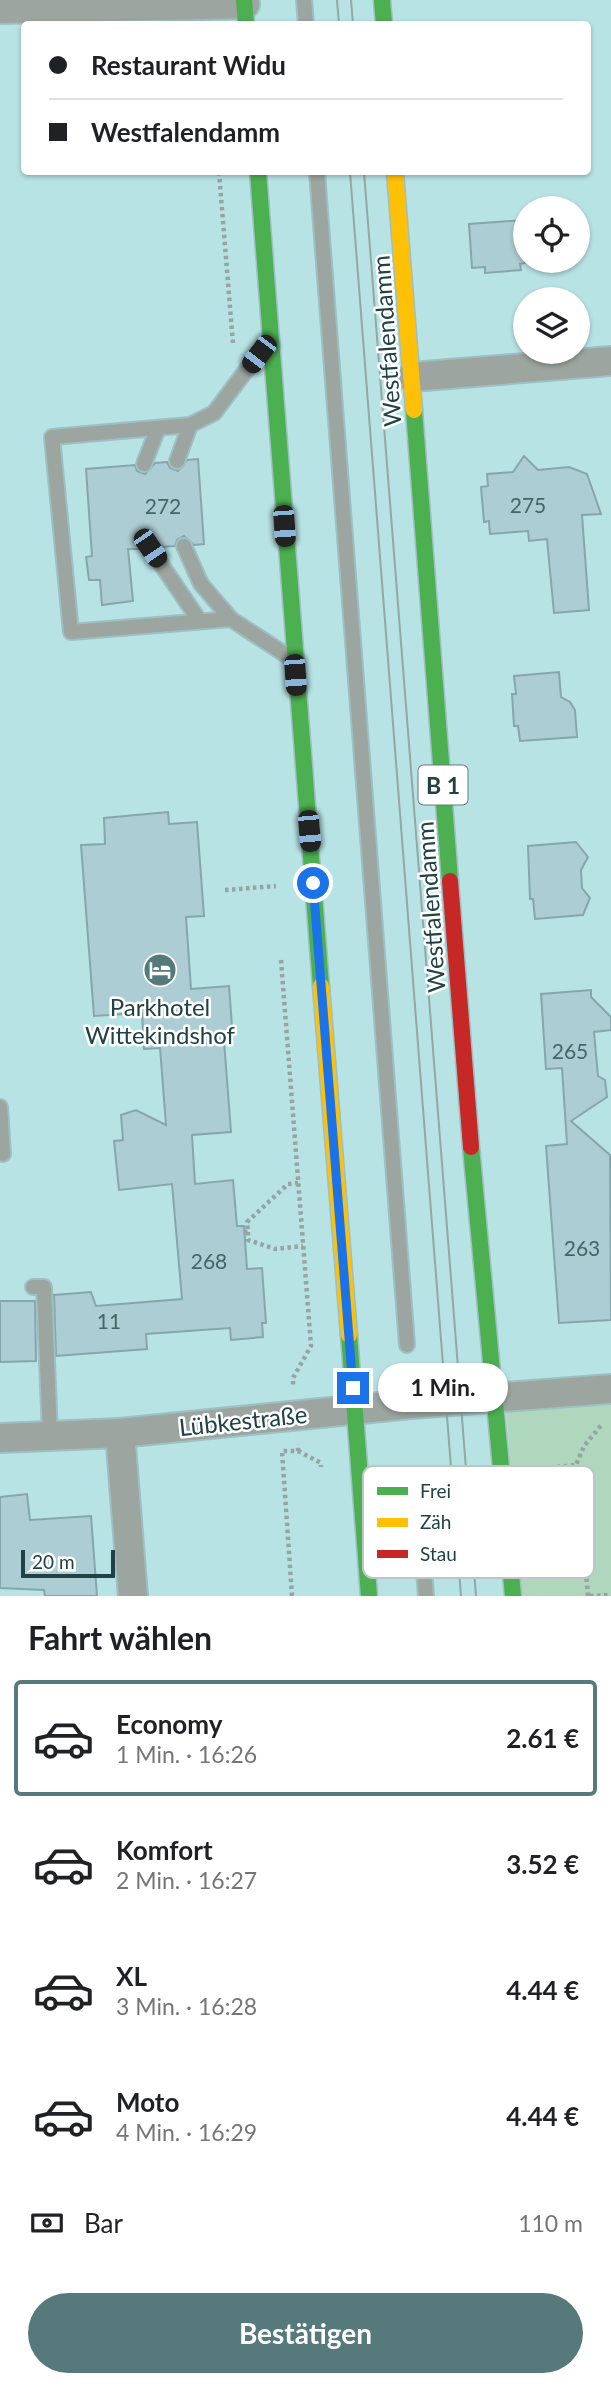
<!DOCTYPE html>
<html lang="de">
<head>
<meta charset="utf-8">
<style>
	body { margin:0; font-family:Lato,sans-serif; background:#f6f6f6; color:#202124; height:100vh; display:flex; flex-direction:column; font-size:26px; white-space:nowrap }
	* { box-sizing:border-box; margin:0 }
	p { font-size:23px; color:#757577 }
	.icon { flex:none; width:38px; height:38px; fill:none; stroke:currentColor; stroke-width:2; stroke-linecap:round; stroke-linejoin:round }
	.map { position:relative; height:1596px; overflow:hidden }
	.sheet { display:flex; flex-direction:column; background:#fff; flex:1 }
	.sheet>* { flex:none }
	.guide { position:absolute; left:21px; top:21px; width:570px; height:154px; border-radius:7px; box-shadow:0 2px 5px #0004; display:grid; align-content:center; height:154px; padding:0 28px; background:#fff }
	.buttons { position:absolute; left:513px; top:196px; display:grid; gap:14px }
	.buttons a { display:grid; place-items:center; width:77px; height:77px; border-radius:50%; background:#fff; box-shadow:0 2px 5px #0004; font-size:35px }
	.scale { position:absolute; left:21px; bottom:18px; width:94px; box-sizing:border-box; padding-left:7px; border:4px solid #214244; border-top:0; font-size:19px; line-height:24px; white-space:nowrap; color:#214244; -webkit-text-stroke:5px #fff; paint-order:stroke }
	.end { position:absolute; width:32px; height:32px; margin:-16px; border:9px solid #1a73e8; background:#fff; box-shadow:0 0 0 4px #fff }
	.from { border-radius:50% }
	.bubble { position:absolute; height:49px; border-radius:24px; background:#fff; box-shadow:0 2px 5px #0004; font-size:23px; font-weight:700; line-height:49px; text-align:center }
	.car { position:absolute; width:21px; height:42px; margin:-21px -10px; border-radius:9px; box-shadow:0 0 5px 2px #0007; background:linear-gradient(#222 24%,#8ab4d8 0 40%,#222 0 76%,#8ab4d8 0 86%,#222 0) }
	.guide b { display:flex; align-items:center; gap:24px; height:66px; font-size:26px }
	.guide b+b { border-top:2px solid #e0e0e0 }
	.guide i { width:18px; height:18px; background:#202124 }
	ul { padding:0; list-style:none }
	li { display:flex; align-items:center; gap:21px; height:116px; margin:0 14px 10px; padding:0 14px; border:4px solid transparent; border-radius:7px }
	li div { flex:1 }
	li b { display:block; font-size:26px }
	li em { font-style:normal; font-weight:700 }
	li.current { border-color:#567a7c }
	li>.icon { width:63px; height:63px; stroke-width:1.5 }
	h2 { padding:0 28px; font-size:32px; line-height:84px }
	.pay { display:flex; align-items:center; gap:18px; height:77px; padding:0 28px; font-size:26px }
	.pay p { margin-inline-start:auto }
	.cta { display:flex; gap:14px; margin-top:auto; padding:14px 28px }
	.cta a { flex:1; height:80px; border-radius:42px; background:#567a7c; color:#fff; font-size:28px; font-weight:700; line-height:80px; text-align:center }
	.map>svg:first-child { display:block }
</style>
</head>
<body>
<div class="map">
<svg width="611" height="1596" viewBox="0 0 611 1596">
	<rect width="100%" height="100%" fill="#b8e3e5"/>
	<!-- green -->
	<polygon fill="#aed7be" points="611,1397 611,1596 520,1596 506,1405"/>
	<!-- building -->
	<g fill="#accdd3" stroke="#85a6ac" stroke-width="2">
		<polygon points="525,220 525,263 520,264 521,270 485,273 485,267 472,268 469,224"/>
		<polygon points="524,456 538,470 569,467 587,474 601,514 582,515 589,610 554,613 547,539 529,541 528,531 490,534 489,521 484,522 481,487 488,486 487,474 513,472"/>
		<polygon points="198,459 204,544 194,545 184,536 177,540 175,546 161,547 150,538 144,541 140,549 128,549 133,601 102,605 100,580 89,580 86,557 92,556 86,469 135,465 137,471 145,474 155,463 167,462 170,468 178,471 187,460"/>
		<polygon points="559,672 561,697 570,702 575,710 577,737 520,741 518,726 514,726 512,694 516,694 514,676"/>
		<polygon points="168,812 169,824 197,822 204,916 186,917 191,989 229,986 233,1040 224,1041 231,1132 192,1135 195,1184 233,1180 237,1226 244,1226 247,1269 262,1268 266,1323 262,1323 263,1337 231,1340 230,1328 146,1334 147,1349 56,1356 54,1295 91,1292 96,1306 182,1299 172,1184 119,1190 114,1141 123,1140 121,1115 136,1110 166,1125 160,1048 144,1049 142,1013 94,1016 81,845 105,844 104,818"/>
		<polygon points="576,842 588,857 581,870 582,888 590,898 583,915 535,919 533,899 530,899 528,846"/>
		<polygon points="591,990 591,997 611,1017 611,1030 594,1032 598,1076 605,1080 607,1097 571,1121 610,1155 611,1320 559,1323 546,1146 567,1144 562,1068 546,1069 541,994"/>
		<polygon points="0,1301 35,1301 36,1361 0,1362"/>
		<polygon points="27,1494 30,1520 91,1516 97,1596 45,1596 44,1590 0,1588 0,1497"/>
	</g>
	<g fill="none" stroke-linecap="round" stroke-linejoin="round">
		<defs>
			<g id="lane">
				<polyline points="304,0 306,24"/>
				<polyline points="317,172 407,1345"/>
				<polyline points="263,348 214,413 190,425 52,437 71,632 231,619 292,659"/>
				<polyline points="177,461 190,425"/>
				<polyline points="144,464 158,428"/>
				<polyline points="184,546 201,584 231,619"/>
				<polyline points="150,548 199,620"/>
				<polyline points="0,1107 3,1154"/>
				<polyline points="33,1287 44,1287 50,1435"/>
				<polyline points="417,1479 426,1596"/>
			</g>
			<g id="street">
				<polyline points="0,9 245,4"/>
				<polyline points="412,377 611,361"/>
				<polyline points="120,1433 133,1596"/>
				<polyline points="0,1438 120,1433 411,1404 611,1389"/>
			</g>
			<g id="fast">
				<polyline points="244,0 246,24"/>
				<polyline points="382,0 384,24"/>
				<polyline points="258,172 321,986"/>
				<polyline points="414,410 450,881"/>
				<polyline points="471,1147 513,1596"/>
				<polyline points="349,1335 369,1596"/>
			</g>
			<g id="slow">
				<polyline points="395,172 414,410"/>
				<polyline points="321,986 349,1335"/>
			</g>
			<polyline id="jam" points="450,881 471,1147"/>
		</defs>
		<!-- lane casing -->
		<use href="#lane" stroke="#9dc0c2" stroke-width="18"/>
		<!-- street casing -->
		<use href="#street" stroke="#9dc0c2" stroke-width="32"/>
		<!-- fast casing -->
		<use href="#fast" stroke="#9dc0c2" stroke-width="19"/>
		<!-- slow casing -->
		<use href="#slow" stroke="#9dc0c2" stroke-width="19"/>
		<!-- jam casing -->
		<use href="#jam" stroke="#9dc0c2" stroke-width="19"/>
		<!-- path -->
		<g stroke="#95a5a3" stroke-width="4.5" stroke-dasharray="3.5 3.5" stroke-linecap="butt">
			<polyline points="219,172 233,344"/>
			<polyline points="225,890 276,886"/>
			<polyline points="281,960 311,1346 293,1378 293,1387"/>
			<polyline points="244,1232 248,1232 247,1222 288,1184 298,1183"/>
			<polyline points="248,1232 248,1240 275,1249 303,1246"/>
			<polyline points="298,1451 321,1463 321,1467"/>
			<polyline points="536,1469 576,1465"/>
			<polyline points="445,1475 446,1523"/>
			<polyline points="439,1476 469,1473"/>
			<polyline points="292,1596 282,1451 298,1451 298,1444"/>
			<polyline points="588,1596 576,1465 584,1446 603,1423"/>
			<polyline points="590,1596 611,1595"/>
		</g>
		<!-- lane -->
		<use href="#lane" stroke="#9ca59f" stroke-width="14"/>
		<!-- street -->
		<use href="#street" stroke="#9ca59f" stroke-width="28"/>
		<!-- fast -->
		<use href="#fast" stroke="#4caf50" stroke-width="16"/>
		<!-- slow -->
		<use href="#slow" stroke="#ffc107" stroke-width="16"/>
		<!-- jam -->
		<use href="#jam" stroke="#c62828" stroke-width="16"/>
		<!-- tram -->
		<g stroke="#93a7a4" stroke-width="2">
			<polyline points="337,0 339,24"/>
			<polyline points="351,0 353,24"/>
			<polyline points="350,172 461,1596"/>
			<polyline points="364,172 476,1596"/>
		</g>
	</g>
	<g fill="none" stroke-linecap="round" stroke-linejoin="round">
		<!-- route -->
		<polyline stroke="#1a73e8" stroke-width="9" points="313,883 353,1388"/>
	</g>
	<!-- icons -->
	<defs>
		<symbol id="hotel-disc" viewBox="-11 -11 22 22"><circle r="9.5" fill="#567a7c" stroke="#fff"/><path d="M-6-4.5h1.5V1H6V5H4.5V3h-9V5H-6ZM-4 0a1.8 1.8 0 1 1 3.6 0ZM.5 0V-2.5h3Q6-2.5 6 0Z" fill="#fff"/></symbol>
	</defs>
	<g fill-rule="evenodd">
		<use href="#hotel-disc" x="141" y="951" width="38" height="38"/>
	</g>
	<g text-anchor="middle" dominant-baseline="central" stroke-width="5" stroke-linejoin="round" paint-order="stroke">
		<!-- number labels -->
		<g font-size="21" fill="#446668">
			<text x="528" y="504">275</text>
			<text x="163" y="505">272</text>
			<text x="570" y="1050">265</text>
			<text x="582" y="1247">263</text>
			<text x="209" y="1260">268</text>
			<text x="109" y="1320">11</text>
		</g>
		<!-- shield labels -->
		<rect fill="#fff" stroke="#647b7c" stroke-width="2" x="418.5" y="765.5" width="49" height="39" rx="5"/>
		<g font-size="23" font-weight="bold" fill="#214244">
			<text x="443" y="785">B 1</text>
		</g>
		<!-- street labels -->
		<g font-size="24" fill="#214244" stroke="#fff">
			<text transform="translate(386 341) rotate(-94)">Westfalendamm</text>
			<text transform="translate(430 907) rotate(-94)">Westfalendamm</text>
			<text transform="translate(243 1420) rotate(-6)">Lübkestraße</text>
		</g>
		<!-- poi labels -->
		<g font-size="24" fill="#214244" stroke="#fff">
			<text x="160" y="1006">Parkhotel<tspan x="160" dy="28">Wittekindshof</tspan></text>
		</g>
	</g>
	<!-- legend -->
	<rect x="363" y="1466" width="231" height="112" rx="10" fill="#fff" stroke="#bcc6c7" stroke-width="2"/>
	<rect x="377" y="1487" width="31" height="8" fill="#4caf50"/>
	<rect x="377" y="1518" width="31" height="9" fill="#ffc107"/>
	<rect x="377" y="1550" width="31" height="8" fill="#c62828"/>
	<g font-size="19" fill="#214244">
		<text x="420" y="1498">Frei</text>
		<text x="420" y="1529">Zäh</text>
		<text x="420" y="1561">Stau</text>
	</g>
</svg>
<div class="buttons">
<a><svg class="icon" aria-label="locate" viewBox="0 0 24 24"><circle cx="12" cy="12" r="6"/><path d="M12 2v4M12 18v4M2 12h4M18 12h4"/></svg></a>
<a><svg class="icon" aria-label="layers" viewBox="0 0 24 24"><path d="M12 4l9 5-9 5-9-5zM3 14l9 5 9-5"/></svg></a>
</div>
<div class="scale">20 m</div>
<i class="end from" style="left:313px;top:883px"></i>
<i class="end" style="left:353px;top:1388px"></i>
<div class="bubble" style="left:378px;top:1363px;width:130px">1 Min.</div>
<i class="car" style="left:259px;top:354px;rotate:217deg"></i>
<i class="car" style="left:284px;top:526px;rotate:176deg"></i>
<i class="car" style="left:150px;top:548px;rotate:146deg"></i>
<i class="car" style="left:295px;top:675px;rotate:176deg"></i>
<i class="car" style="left:309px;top:831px;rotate:175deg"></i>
<div class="guide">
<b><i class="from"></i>Restaurant Widu</b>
<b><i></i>Westfalendamm</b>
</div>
</div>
<section class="sheet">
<h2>Fahrt wählen</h2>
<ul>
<li class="current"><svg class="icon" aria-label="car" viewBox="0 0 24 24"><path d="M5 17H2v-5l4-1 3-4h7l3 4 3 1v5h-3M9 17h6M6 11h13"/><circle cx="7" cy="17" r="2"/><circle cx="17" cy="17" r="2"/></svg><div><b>Economy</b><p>1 Min. · 16:26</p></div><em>2.61 €</em></li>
<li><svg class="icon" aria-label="car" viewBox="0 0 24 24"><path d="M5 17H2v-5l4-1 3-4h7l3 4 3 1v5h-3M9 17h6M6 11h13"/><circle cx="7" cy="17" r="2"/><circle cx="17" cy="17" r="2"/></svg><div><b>Komfort</b><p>2 Min. · 16:27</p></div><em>3.52 €</em></li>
<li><svg class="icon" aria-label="car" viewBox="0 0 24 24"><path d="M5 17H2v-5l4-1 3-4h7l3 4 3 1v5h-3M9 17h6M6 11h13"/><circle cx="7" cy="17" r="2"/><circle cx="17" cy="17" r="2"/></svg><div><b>XL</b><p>3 Min. · 16:28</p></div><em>4.44 €</em></li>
<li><svg class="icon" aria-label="car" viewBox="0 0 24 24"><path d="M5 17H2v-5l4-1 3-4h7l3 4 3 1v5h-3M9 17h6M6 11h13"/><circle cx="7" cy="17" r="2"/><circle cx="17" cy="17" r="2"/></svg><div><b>Moto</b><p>4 Min. · 16:29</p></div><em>4.44 €</em></li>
</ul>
<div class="pay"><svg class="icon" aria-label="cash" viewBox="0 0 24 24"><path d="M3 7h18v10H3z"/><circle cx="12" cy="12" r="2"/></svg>Bar<p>110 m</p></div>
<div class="cta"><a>Bestätigen</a></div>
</section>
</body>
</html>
